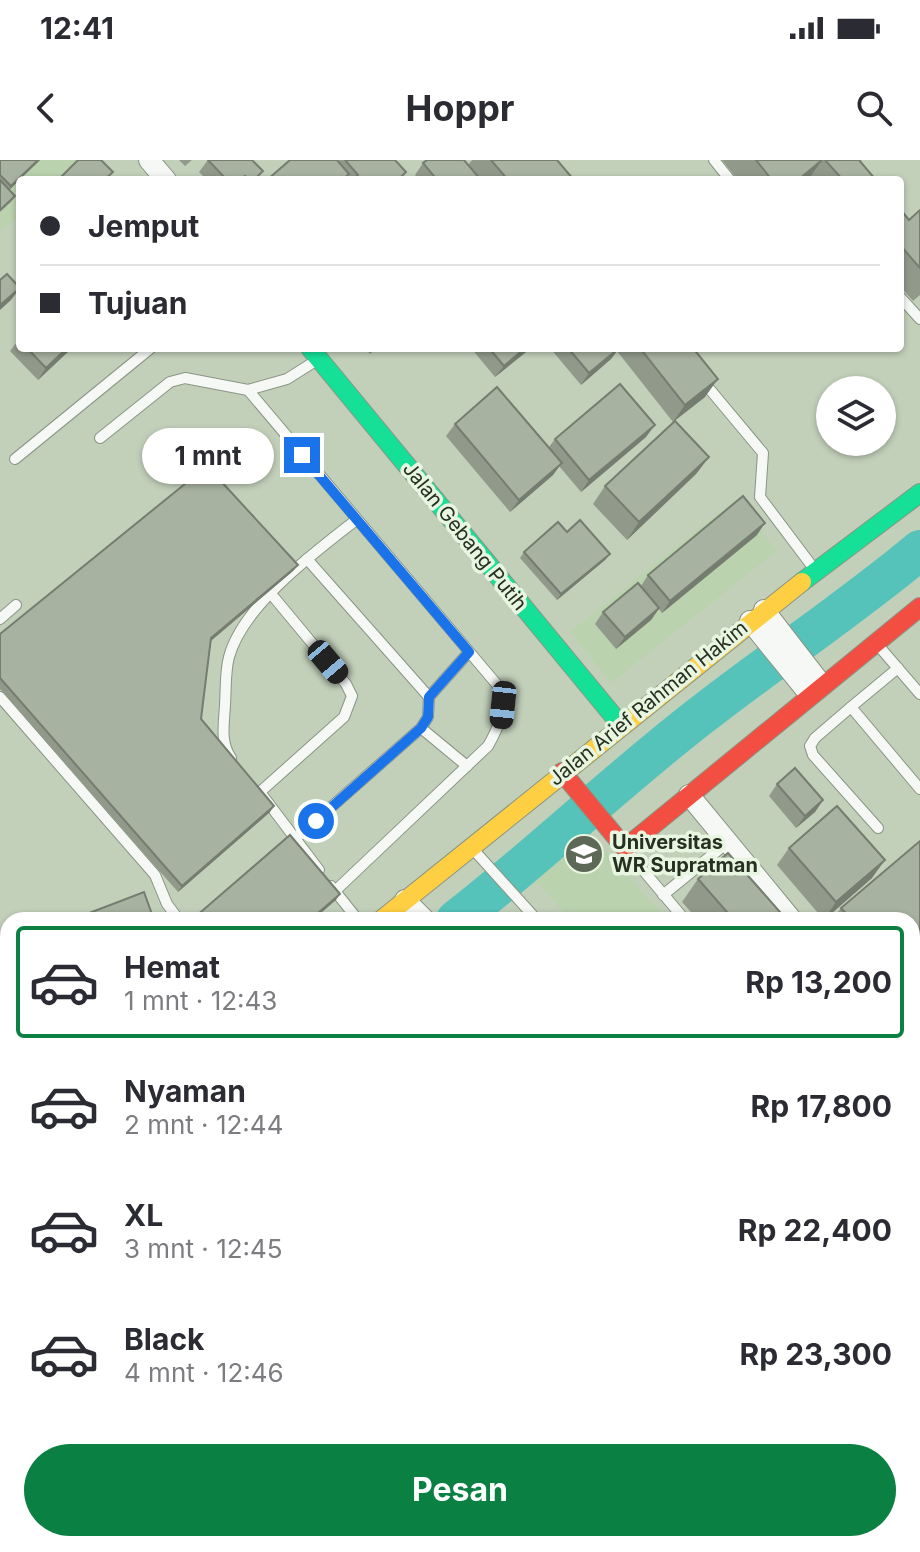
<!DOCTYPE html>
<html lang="id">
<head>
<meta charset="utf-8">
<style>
	body { margin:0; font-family:Inter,sans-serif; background:#f7f7f7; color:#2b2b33; height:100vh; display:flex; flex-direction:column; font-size:30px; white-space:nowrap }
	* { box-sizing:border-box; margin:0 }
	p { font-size:26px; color:#7c7c81 }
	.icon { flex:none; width:44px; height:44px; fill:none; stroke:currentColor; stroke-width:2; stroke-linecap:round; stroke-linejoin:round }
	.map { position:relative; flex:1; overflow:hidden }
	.side { position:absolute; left:0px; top:752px; width:920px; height:640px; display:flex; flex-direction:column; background:#fff; border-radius:24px 24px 0 0; box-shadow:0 2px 6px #0004 }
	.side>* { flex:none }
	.banner { position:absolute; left:16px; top:16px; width:888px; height:176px; border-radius:8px; box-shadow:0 2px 6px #0004; display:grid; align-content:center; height:176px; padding:0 24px; background:#fff }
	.buttons { position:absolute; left:816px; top:216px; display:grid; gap:16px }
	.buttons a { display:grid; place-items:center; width:80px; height:80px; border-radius:50%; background:#fff; box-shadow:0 2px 6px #0004; font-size:40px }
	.end { position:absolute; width:36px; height:36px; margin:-18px; border:10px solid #1a73e8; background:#fff; box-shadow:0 0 0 4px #fff }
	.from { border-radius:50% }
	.bubble { position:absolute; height:56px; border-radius:28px; background:#fff; box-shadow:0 2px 6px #0004; font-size:26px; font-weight:700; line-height:56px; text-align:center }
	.car { position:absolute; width:24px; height:48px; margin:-24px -12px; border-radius:10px; box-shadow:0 0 6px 2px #0007; background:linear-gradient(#222 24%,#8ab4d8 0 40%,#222 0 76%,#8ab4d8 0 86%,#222 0) }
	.banner b { display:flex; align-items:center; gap:28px; height:76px; font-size:30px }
	.banner b+b { border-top:2px solid #e1e1e2 }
	.banner i { width:20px; height:20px; background:#2b2b33 }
	ul { padding:14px 0 0; list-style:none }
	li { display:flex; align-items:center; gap:24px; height:112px; margin:0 16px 12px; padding:0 8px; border:4px solid transparent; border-radius:8px }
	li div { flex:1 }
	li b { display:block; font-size:30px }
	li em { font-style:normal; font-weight:700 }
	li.current { border-color:#0b8043 }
	li>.icon { width:72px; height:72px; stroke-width:1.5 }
	.primary-button { display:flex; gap:16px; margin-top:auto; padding:16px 24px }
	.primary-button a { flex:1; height:92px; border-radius:48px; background:#0b8043; color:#fff; font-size:32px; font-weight:700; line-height:92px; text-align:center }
	.status { display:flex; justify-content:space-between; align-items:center; height:56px; padding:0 40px; background:#fff; direction:ltr }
	.status svg { height:22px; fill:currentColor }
	header { display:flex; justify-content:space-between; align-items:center; height:104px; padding:0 24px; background:#fff; font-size:36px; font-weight:700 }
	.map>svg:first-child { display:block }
</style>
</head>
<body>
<div class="status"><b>12:41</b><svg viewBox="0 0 49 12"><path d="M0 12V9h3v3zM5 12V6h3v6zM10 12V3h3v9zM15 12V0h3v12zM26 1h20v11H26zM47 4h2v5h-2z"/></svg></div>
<header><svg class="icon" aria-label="back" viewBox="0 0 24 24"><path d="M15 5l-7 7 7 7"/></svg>Hoppr<svg class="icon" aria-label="search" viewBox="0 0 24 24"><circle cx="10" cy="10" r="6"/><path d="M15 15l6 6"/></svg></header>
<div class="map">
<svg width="920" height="1392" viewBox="0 0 920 1392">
	<rect width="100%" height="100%" fill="#c2d0ba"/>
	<!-- built -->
	<g fill="#bbd2ae">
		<polygon points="0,0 81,0 58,20 20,20 20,54 0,72"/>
		<polygon points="736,339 777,391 611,523 570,472"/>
		<polygon points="587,670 667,760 571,760 533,718"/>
		<polygon points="0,881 8,889 8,1061 0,1069"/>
		<polygon points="912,1042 920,1051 920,1147 912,1138"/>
	</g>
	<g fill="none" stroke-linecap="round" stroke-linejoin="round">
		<!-- river -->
		<g stroke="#56c3bb" stroke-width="40">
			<path d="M456 760C544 692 623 614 712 547 781 494 853 446 920 390"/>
			<polyline points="0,1166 8,1158"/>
		</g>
		<defs>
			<g id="lane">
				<polyline points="714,0 730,20"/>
				<polyline points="900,137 920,159"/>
				<polyline points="702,220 763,293 760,337 815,410"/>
				<path d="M248 230 499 527C505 552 500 565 488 586L335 731"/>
				<polyline points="100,278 170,222 185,218 248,230 287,219 317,200"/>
				<polyline points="15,299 151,188"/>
				<polyline points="272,435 346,524 352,536 344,557 260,632 319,710"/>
				<polyline points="0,459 16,445"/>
				<polyline points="877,484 920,534"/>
				<polyline points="0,537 155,715 167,744 179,760"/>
				<polyline points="429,537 469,492"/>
				<polyline points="851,547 898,508"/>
				<polyline points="421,568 467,606"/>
				<path d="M231 598C220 582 224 564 225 545 226 530 225 511 229 497 243 445 315 392 356 360"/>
				<polyline points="878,668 813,595 810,586 815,578 851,547 920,629"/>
				<polyline points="295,679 421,568 428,557 429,537 307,399"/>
				<polyline points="472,688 537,760"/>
				<polyline points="627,691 685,760"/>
				<polyline points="331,726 358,760"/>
				<polyline points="663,735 728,682"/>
			</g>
			<g id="street">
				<polyline points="149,0 166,20"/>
				<polyline points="764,450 822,525"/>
				<polyline points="750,461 810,535"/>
				<polyline points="689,635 792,760"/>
				<polyline points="405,740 425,760"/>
				<polyline points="912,906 920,916"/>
				<polyline points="912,1327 920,1336"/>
				<polyline points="0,1362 8,1371"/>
				<polyline points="184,1384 192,1392"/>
				<polyline points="830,1392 839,1384"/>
			</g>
			<g id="fast">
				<polyline points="310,188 620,564"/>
				<polyline points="802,422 920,333"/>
				<polyline points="0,1105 8,1097"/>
			</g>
			<polyline id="slow" points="381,760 802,422"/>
			<polyline id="jam" points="562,612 625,688 920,447"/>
		</defs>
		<!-- lane casing -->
		<use href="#lane" stroke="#8a9583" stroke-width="12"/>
		<!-- street casing -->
		<use href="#street" stroke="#8a9583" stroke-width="22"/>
		<!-- fast casing -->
		<use href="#fast" stroke="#8a9583" stroke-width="20"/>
		<!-- slow casing -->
		<use href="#slow" stroke="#8a9583" stroke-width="20"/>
		<!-- jam casing -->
		<use href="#jam" stroke="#8a9583" stroke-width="20"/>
		<!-- lane -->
		<use href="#lane" stroke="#f6f8f5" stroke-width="10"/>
		<!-- street -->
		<use href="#street" stroke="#f6f8f5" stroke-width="20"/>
		<!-- fast -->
		<use href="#fast" stroke="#16e098" stroke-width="18"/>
		<!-- slow -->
		<use href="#slow" stroke="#ffcf43" stroke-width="18"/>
		<!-- jam -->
		<use href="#jam" stroke="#f24e42" stroke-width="18"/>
	</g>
	<!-- wall -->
	<g fill="#90998a">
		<polygon points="0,0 40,0 9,30 15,36 11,42 0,52"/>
		<polygon points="179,0 192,0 185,6"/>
		<polygon points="208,0 257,20 207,20 199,12"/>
		<polygon points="290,0 395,0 401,20 267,20"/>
		<polygon points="472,0 557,0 574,20 419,20 415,15 423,3 468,5"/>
		<polygon points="722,0 862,0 860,1 876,20 738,20"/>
		<polygon points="900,49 909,60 920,50 920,135 913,141 900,126"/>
		<polygon points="20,178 20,188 72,188 38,220 10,191"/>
		<polygon points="365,188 377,188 370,194"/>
		<polygon points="471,188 531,188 495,217"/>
		<polygon points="550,188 693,188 705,237 673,262 617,191 611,199 581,225"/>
		<polygon points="455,264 549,287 555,279 646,277 581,332 559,306 553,315 510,352 446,276"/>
		<polygon points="709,297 696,314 627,380 593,344 605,326"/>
		<polygon points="567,372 610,394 605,400 557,440 520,398 524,392"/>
		<polygon points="757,375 662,453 659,449 651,460 616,489 595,464 603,452 641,426 648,415"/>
		<polygon points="298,405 293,411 211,481 201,559 270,652 178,732 0,529 0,474"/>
		<polygon points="777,624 823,640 815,652 796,668 769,636"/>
		<polygon points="920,681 920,881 912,871 912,760 832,760 841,748"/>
		<polygon points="789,688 872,718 824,760 777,705"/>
		<polygon points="698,719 787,760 698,760 682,742"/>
		<polygon points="8,769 8,841 0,833 0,776"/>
		<polygon points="912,953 920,962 920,1037 915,1042 912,1038"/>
		<polygon points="912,1134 920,1143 920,1215 912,1206"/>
		<polygon points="8,1169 8,1216 0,1225 0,1188 2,1186 0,1184 0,1180"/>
		<polygon points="912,1216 920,1227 913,1238 920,1231 920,1304 912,1296"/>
		<polygon points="8,1220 8,1246 7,1245 3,1251 0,1238 0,1228"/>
		<polygon points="8,1259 8,1281 5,1278 5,1264"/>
		<polygon points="32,1384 63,1384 56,1392 41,1392"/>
		<polygon points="232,1384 245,1384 237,1390"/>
		<polygon points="293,1384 332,1384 323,1392 264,1392 288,1386 285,1391"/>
		<polygon points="338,1384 383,1384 375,1392 329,1392"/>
		<polygon points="479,1384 570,1384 563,1392 486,1392"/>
		<polygon points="703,1384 774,1384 766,1392 694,1392"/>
	</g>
	<!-- shaded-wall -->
	<g fill="#757d70">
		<polygon points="38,0 40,0 7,32 11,26"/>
		<polygon points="822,0 808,20 798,20"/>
		<polygon points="20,128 11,140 0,150 0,145"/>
		<polygon points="67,188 72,188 38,220 46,208"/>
		<polygon points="525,188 531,188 495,217 504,206"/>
		<polygon points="619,188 611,199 581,225 589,213"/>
		<polygon points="718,219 705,237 673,262 685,245"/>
		<polygon points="655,265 646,277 581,332 589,320"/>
		<polygon points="709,297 696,314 627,380 639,362"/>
		<polygon points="562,303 553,315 510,352 519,340"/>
		<polygon points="765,363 757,375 662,453 670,441"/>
		<polygon points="610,394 605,400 557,440 561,434"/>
		<polygon points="298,405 293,411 207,484 211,478"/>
		<polygon points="659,448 651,460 616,489 625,477"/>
		<polygon points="823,640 815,652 796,668 805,656"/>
		<polygon points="274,646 270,652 178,732 182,726"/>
		<polygon points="885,700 872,718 824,760 836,742"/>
		<polygon points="340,734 336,740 313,760 310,760"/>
		<polygon points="8,1272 8,1273 0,1283 0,1278"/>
		<polygon points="327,1384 332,1384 323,1392 319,1392"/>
		<polygon points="565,1384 570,1384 563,1392 556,1392"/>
		<polygon points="690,1384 695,1384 686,1392 681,1392"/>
		<polygon points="770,1384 774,1384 766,1392 762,1392"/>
	</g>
	<!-- building -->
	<g fill="#a7b2a0" stroke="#757d70" stroke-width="2">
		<polygon points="0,0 38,0 11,26 0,15"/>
		<polygon points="78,0 101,0 113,12 104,20 58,20"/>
		<polygon points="208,0 252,0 263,11 254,20 249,20 245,16 241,20 227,20"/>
		<polygon points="290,0 337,0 349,14 342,20 267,20"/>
		<polygon points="345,0 395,0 406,12 398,20 353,20 358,15"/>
		<polygon points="427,0 464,0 481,20 437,20 423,3"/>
		<polygon points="491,0 557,0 574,20 508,20"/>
		<polygon points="756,0 822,0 798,20 772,20"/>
		<polygon points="825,0 859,0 876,20 843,20"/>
		<polygon points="0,20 15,36 0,50"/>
		<polygon points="900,49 909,60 920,50 920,108 900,85"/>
		<polygon points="7,114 20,128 0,145 0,120"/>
		<polygon points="27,188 67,188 46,208"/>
		<polygon points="489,188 525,188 504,206"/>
		<polygon points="568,188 619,188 589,213"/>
		<polygon points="640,188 693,188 718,219 685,245"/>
		<polygon points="620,224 655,265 589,320 555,279"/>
		<polygon points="497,227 562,303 519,340 455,264"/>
		<polygon points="675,261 709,297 639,362 605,326"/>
		<polygon points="207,306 298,405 211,478 201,559 274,646 182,726 0,518 0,474"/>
		<polygon points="743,336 765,363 670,441 648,415"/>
		<polygon points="580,360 610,394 561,434 524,392 558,362 567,372"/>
		<polygon points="638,423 659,448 625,477 603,452"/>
		<polygon points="795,608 823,640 805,656 777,624"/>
		<polygon points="837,646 885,700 836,742 789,688"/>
		<polygon points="290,675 340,734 310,760 198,760 195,757"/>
		<polygon points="920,681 920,840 912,830 912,760 852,760 841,748"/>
		<polygon points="728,693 787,760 734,760 698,719"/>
		<polygon points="144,732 154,760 71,760"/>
		<polygon points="8,769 8,810 0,802 0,776"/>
		<polygon points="0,912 6,920 0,925"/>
		<polygon points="912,953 920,962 920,1016 912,1007 912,993 914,991 912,990"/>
		<polygon points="912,1134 920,1143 920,1183 912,1174"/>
		<polygon points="4,1183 8,1187 8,1213 2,1219 0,1217 0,1188"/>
		<polygon points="912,1216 920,1225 912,1234"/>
		<polygon points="8,1220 8,1236 0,1228"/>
		<polygon points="920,1231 920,1283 912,1274 912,1238"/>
		<polygon points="0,1238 7,1245 0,1252"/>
		<polygon points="0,1258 8,1268 8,1272 0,1278"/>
		<polygon points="4,1282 8,1286 8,1289 0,1297 0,1287"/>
		<polygon points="8,1294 8,1306 3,1312 0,1310 0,1303"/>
		<polygon points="0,1314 8,1322 0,1332"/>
		<polygon points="0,1350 5,1356 0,1360"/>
		<polygon points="916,1373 920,1377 920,1392 896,1392 904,1384 912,1384 912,1377"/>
		<polygon points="0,1382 9,1392 0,1392"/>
		<polygon points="13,1384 26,1384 34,1392 13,1392 9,1388"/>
		<polygon points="252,1384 266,1384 257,1392 242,1392"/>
		<polygon points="275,1384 287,1384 288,1386 280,1392 264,1392"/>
		<polygon points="293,1384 300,1384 307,1392 283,1392"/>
		<polygon points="317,1384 327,1384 322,1389"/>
		<polygon points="338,1384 347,1384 354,1392 329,1392"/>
		<polygon points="347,1384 365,1384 372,1392 354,1392"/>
		<polygon points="371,1384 381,1384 376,1389"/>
		<polygon points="390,1384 403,1384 409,1392 379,1392"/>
		<polygon points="403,1384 423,1384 424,1385 417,1392 410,1392"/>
		<polygon points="506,1384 565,1384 556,1392 514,1392"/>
		<polygon points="630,1384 675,1384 682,1392 621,1392"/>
		<polygon points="678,1384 690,1384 683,1390"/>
		<polygon points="703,1384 735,1384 742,1392 694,1392"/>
		<polygon points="746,1384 770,1384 762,1392 754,1392"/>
		<polygon points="428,1387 433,1392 423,1392"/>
	</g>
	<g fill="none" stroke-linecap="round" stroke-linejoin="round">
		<!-- route -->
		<polyline stroke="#1a73e8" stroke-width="10" points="302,295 469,492 429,537 428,557 421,568 316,661"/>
	</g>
	<!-- icons -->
	<defs>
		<symbol id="university-disc" viewBox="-11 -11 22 22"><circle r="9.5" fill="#5d6856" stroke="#e8f6e1"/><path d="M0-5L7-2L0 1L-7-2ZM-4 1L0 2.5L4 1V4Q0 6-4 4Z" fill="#fff"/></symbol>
	</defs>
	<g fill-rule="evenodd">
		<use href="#university-disc" x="562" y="672" width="44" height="44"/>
	</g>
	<g text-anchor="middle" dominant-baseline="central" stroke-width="7" stroke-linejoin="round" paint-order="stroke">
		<!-- street labels -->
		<g font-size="20" fill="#263020" stroke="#e8f6e1">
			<text transform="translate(465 376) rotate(51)">Jalan Gebang Putih</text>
			<text transform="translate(648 543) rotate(-39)">Jalan Arief Rahman Hakim</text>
		</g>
		<!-- poi labels -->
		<g font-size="20" font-weight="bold" fill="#263020" stroke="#e8f6e1" text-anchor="start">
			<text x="612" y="682">Universitas<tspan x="612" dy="23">WR Supratman</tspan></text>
		</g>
	</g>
</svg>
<div class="buttons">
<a><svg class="icon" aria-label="layers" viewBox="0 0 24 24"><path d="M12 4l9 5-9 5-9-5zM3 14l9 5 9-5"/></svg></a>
</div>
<i class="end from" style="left:316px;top:661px"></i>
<i class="end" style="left:302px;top:295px"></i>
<div class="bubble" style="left:142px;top:268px;width:132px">1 mnt</div>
<i class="car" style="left:328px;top:502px;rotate:140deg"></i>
<i class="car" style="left:503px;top:545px;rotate:186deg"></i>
<div class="banner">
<b><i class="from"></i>Jemput</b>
<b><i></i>Tujuan</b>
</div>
<section class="side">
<ul>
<li class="current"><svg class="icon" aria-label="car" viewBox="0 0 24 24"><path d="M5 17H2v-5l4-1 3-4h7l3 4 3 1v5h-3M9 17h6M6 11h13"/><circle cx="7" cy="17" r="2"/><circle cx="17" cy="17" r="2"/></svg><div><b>Hemat</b><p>1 mnt · 12:43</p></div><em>Rp 13,200</em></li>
<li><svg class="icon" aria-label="car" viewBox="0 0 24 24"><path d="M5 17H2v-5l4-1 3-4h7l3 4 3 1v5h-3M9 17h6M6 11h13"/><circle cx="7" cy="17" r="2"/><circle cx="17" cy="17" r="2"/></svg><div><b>Nyaman</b><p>2 mnt · 12:44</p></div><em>Rp 17,800</em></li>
<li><svg class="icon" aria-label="car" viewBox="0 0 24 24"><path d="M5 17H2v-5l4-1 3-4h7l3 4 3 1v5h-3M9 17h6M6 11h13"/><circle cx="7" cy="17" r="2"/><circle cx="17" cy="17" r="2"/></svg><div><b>XL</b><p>3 mnt · 12:45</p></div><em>Rp 22,400</em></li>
<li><svg class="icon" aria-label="car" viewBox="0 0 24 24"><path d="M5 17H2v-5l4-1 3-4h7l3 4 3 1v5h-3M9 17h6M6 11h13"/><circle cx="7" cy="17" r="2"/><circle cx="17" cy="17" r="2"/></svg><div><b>Black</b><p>4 mnt · 12:46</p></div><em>Rp 23,300</em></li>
</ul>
<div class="primary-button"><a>Pesan</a></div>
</section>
</div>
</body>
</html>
